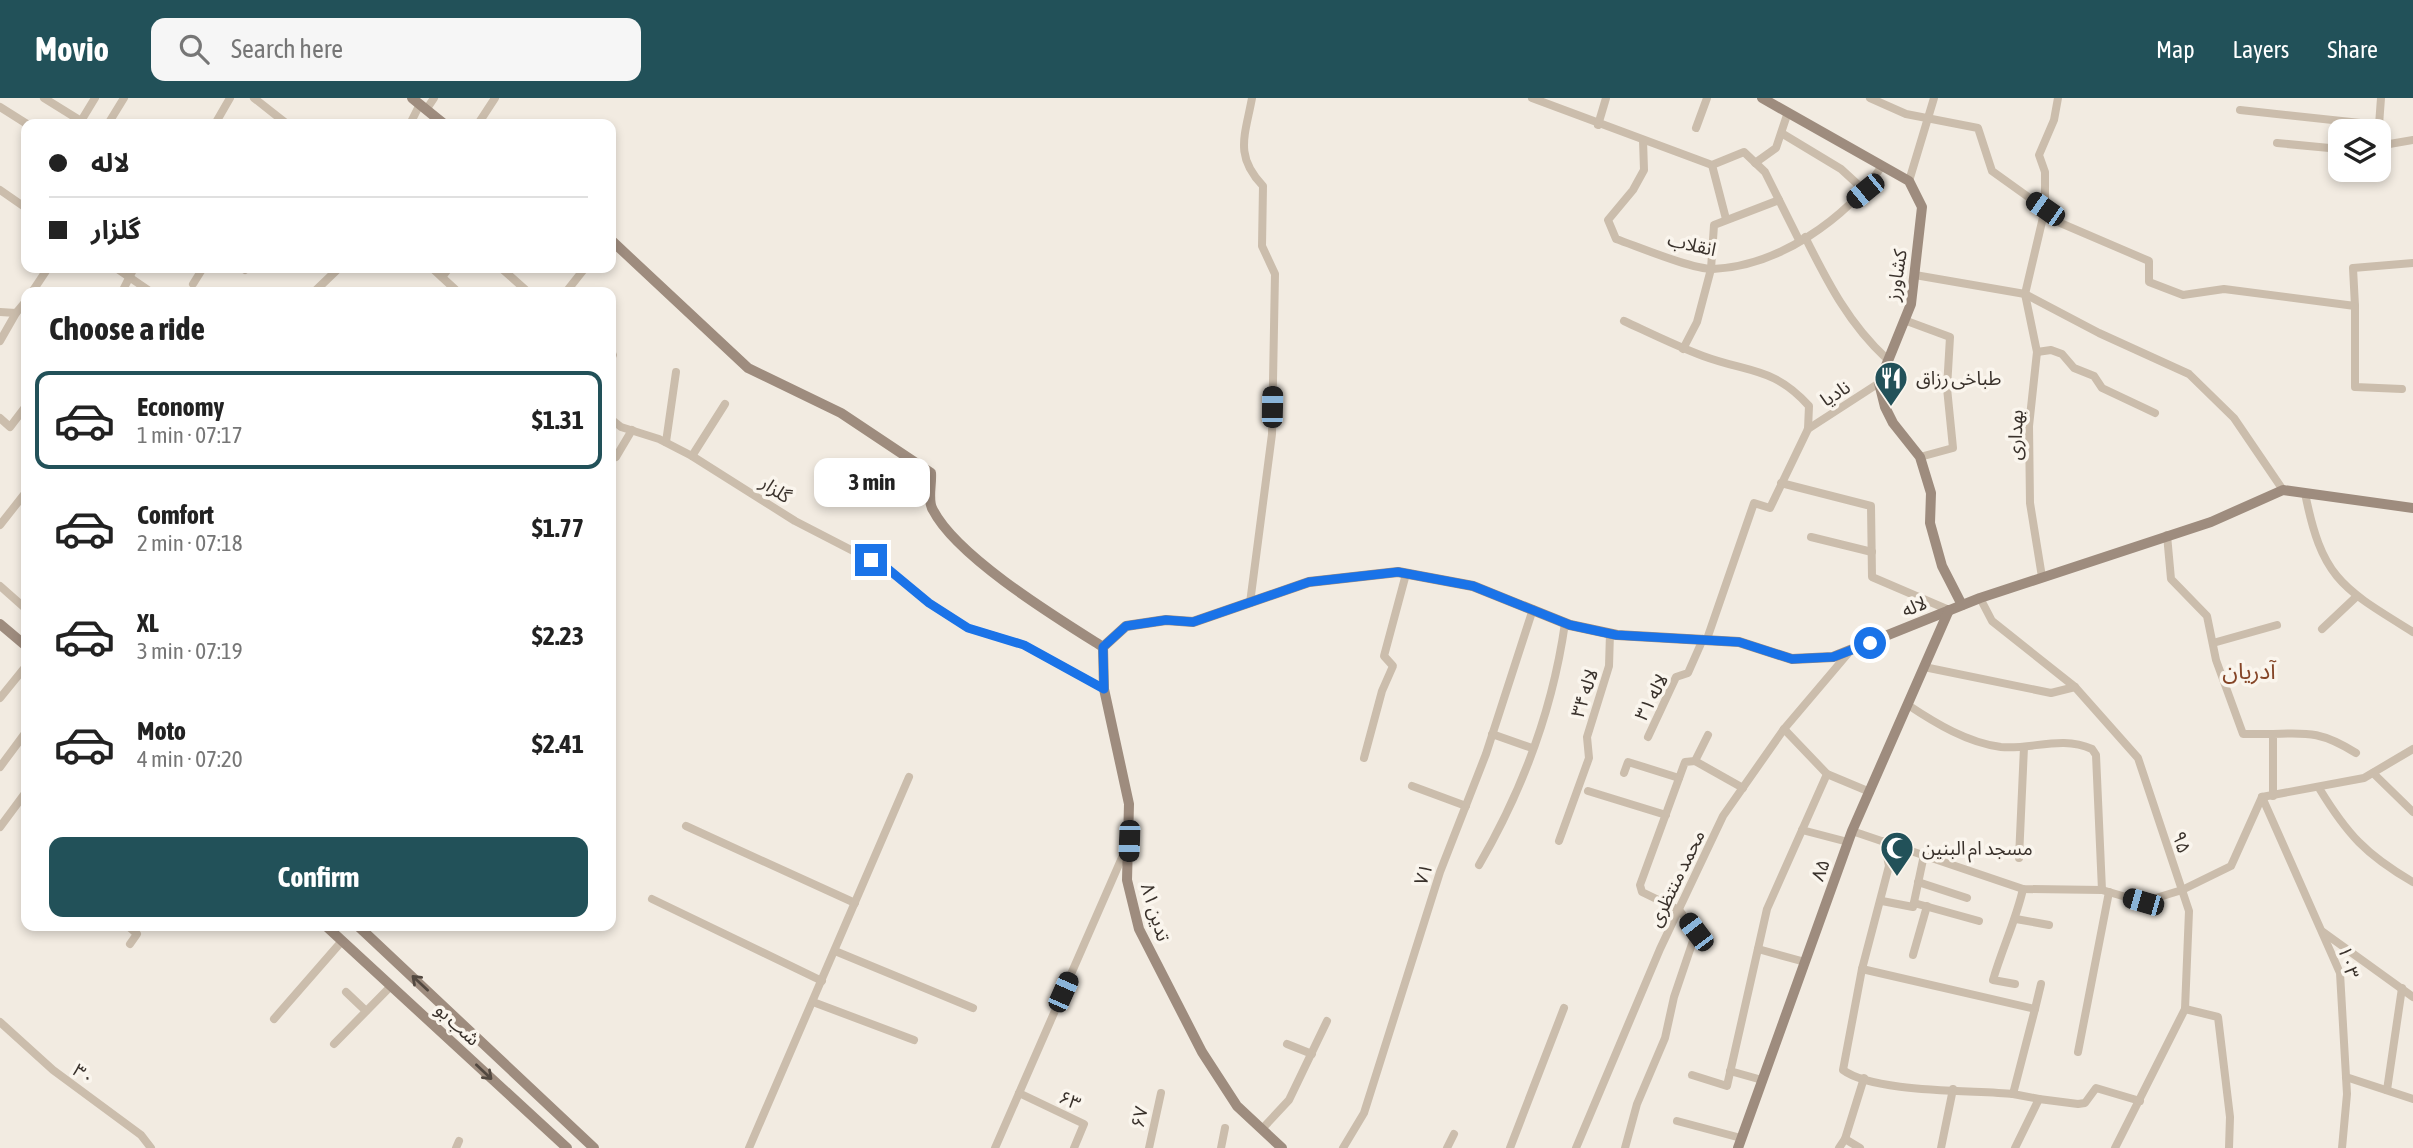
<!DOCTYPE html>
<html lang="en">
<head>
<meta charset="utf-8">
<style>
	body { margin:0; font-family:"Asap Condensed","Noto Sans Arabic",sans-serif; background:#f6f6f6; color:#222; height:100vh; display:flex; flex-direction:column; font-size:26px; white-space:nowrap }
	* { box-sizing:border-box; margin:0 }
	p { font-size:23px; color:#767676 }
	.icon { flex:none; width:38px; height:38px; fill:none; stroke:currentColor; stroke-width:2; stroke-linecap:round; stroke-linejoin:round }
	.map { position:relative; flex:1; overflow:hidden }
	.details { position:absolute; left:21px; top:189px; width:595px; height:644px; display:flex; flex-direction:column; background:#fff; border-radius:14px; box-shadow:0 4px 10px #0003 }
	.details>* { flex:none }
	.guide { position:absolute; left:21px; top:21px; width:595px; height:154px; border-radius:14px; box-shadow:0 4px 10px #0003; display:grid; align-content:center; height:154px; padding:0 28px; background:#fff }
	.tools { position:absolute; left:2328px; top:21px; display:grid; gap:14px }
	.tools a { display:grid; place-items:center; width:63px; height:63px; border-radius:14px; background:#fff; box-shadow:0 4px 10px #0003; font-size:35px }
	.end { position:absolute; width:32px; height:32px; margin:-16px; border:9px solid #1a73e8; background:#fff; box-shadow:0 0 0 4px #fff }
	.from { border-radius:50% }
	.bubble { position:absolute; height:49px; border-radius:14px; background:#fff; box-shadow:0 4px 10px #0003; font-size:23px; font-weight:700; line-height:49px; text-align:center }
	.car { position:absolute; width:21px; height:42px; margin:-21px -10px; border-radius:9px; box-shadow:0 0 5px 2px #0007; background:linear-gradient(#222 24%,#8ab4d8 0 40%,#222 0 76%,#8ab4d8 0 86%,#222 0) }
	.guide b { display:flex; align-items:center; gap:24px; height:66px; font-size:26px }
	.guide b+b { border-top:2px solid #e0e0e0 }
	.guide i { width:18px; height:18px; background:#222 }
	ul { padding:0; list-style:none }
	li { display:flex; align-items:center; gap:21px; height:98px; margin:0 14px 10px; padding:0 14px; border:4px solid transparent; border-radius:14px }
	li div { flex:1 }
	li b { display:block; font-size:26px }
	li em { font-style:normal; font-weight:700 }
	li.active { border-color:#225159 }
	li>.icon { width:63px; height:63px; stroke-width:1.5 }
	h2 { padding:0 28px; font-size:32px; line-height:84px }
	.button { display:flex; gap:14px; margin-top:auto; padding:14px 28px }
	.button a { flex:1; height:80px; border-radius:14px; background:#225159; color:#fff; font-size:28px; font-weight:700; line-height:80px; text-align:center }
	header { display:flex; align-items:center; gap:42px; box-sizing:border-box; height:98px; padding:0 35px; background:#225159; color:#fff }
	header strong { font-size:33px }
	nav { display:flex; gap:38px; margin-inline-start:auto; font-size:24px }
	.search { width:490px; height:63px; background:#f6f6f6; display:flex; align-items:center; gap:18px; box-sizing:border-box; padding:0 24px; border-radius:14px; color:#767676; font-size:26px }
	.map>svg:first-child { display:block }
</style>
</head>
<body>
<header>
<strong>Movio</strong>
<div class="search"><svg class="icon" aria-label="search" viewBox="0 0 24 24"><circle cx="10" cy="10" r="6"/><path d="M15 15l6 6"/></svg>Search here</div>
<nav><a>Map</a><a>Layers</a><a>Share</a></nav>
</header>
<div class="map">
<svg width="2413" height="1050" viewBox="0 0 2413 1050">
	<rect width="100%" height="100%" fill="#f2ebe1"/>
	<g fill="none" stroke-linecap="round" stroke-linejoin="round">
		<!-- street -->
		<g stroke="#cbbdac" stroke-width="8">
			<polyline points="44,0 81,23 95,0"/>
			<polyline points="254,0 287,26"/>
			<polyline points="1532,0 1712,67 1744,54 1765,74 1799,142"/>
			<polyline points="1870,0 1906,16 1978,30 1992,73 2045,111 2025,196 2037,254 2029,328 2030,405 2042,479"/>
			<polyline points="0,9 27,26"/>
			<polyline points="426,12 434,0"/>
			<polyline points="2240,12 2379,27 2381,0"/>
			<polyline points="108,26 124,0"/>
			<polyline points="215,26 230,0"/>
			<polyline points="410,26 420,6"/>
			<polyline points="478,26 495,0"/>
			<polyline points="1598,27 1606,0"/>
			<polyline points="1696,30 1707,0"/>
			<polyline points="1783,36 1841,71 1865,93"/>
			<path d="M1643 42 1644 72 1633 92 1608 122 1616 141C1639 149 1691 171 1713 171 1779 168 1846 121 1882 68"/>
			<polyline points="2277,45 2340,51"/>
			<polyline points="2378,48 2413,42"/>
			<polyline points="1755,65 1776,50 1788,14"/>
			<polyline points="1712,67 1726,121"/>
			<polyline points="1909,83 1934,0"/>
			<polyline points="0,92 26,110"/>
			<polyline points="2045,111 2045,74 2039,57 2054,22 2058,0"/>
			<polyline points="2044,118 2149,163 2149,184 2183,197 2224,191 2355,208 2353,170 2413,165"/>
			<path d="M1805 139C1828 185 1849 226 1887 261"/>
			<polyline points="116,170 151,194"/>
			<polyline points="432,170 458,194"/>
			<polyline points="501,170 528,194"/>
			<polyline points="245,172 247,170"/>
			<polyline points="1915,177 2025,196 2099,235 2189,276 2234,320 2283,392"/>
			<polyline points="442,179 449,170"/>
			<polyline points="193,186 203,170"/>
			<polyline points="32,194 48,170"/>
			<polyline points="122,194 134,170"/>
			<polyline points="314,194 339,170"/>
			<polyline points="566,194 585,170"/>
			<polyline points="2355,208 2355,289 2402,291"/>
			<polyline points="0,214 16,215 26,203"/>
			<polyline points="1904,222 1950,239 1947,290 1953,350 1920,359"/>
			<path d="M1624 223C1650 235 1676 248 1703 258 1749 275 1774 269 1809 308L1808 331 1770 410 1754 405 1707 541"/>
			<polyline points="0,243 16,215"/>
			<polyline points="1683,251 1697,224 1711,171 1714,127 1779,102"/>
			<polyline points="611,254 613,257 611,260"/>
			<polyline points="2037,254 2051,252 2062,256 2074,270 2094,278 2102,290 2155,315"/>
			<polyline points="0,320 10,329 26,308"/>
			<polyline points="611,321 621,329 659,341 692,358 795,423 888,471 929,505 968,530 1024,547 1104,591"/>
			<polyline points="1808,331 1879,285"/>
			<polyline points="666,344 676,274"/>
			<polyline points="611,355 616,359 632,332"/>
			<polyline points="692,358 725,306"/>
			<polyline points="1781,385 1871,408 1872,479 1949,512"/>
			<path d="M2305 395C2322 481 2342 490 2413 534"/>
			<polyline points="0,427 26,394"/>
			<polyline points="2167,437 2171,481 2207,518 2216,562 2243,636 2273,636"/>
			<polyline points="1811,439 1872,454"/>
			<polyline points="0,488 26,511"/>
			<polyline points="1980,500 1992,523 2075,589 2138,660 2189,813 2185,911 2115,1050"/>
			<path d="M1250 505 1272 336 1275 176 1262 148 1263 88C1234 58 1245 38 1252 0"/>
			<polyline points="2322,531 2356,499"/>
			<polyline points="2213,545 2277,527"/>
			<polyline points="1924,569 2051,595 2075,589"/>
			<polyline points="0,600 26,568"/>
			<path d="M1908 607C1935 625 1968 645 2001 649 2032 652 2061 637 2092 651L2096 657 2102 792"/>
			<polyline points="1784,631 1827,676 1870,694"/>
			<polyline points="1492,636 1532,650"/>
			<polyline points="1648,639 1676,579 1688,575 1703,541"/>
			<polyline points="1364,660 1382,593 1393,568 1384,558 1406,476"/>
			<polyline points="1695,663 1743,690"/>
			<polyline points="0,669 26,634"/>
			<polyline points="1624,675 1628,664 1679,680"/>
			<polyline points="2373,675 2413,714"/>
			<polyline points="1412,688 1466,708"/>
			<path d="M2319 690C2347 736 2366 757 2413 784"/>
			<polyline points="1588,693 1666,717"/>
			<path d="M2273 698V636C2310 634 2324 635 2356 655"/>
			<polyline points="2262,699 2340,875 2347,996 2342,1050"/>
			<polyline points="2262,699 2364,680 2413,651"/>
			<polyline points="686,728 855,805"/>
			<polyline points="0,729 26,694"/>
			<polyline points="1802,732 1848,744"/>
			<polyline points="1852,733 2023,791 2102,792 2143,804 2182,792 2231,768 2262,699"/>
			<polyline points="1559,743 1589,660 1587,639 1609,568 1610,535"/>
			<path d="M1884 743 1889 768 1862 871 1843 972C1874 995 1972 992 2013 996"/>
			<polyline points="2019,760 2024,649"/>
			<path d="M1479 767C1522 693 1553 610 1565 525"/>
			<polyline points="1918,784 1967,800"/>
			<polyline points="652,801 822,883"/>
			<polyline points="1882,803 1913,809 1924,757"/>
			<polyline points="1914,805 1979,823"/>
			<polyline points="2016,821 2049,827"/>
			<polyline points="128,828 137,836 130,846"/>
			<polyline points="2323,834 2413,899"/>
			<polyline points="1758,851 1805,864"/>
			<polyline points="835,853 973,910"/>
			<polyline points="1913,857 1927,808"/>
			<polyline points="1862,871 2035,911 2041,886"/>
			<path d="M2015 886 1993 882C2002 851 2016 822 2023 791"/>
			<polyline points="346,894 366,913"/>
			<polyline points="813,904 914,942"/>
			<polyline points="2035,911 2013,996 2039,1001"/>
			<polyline points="2185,911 2218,919 2230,1019 2229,1050"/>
			<polyline points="274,921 342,843"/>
			<polyline points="0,924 53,972 141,1037 151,1050"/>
			<polyline points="334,946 391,888"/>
			<polyline points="1287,946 1312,956"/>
			<polyline points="2078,954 2109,794"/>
			<polyline points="1730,973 1762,982"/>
			<polyline points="1692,977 1727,988 1767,811 1827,676"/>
			<polyline points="2346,979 2413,1001"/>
			<polyline points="2387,992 2402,890"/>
			<polyline points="1019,995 1084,1026 1074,1050"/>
			<polyline points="1677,1023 1741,1040"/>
			<polyline points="1262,1031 1289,1002 1327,923"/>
			<polyline points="1845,1041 1864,980"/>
			<polyline points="456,1050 459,1043"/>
			<polyline points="749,1050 909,679"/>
			<polyline points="995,1050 1127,748"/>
			<polyline points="1149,1050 1161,995"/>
			<polyline points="1221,1050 1225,1030"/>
			<polyline points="1343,1050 1364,1015 1440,774 1486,656 1533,511"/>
			<polyline points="1447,1050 1454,1036"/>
			<polyline points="1510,1050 1564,910"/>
			<polyline points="1576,1050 1660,851 1723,718 1784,631 1851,552"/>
			<polyline points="1625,1050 1637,1006 1665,940 1674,899 1696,834 1679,812 1642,794 1640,787 1685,664 1695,663 1708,637"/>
			<polyline points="1839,1050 1845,1041 1860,1050"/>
			<polyline points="1941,1050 1953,991"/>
			<polyline points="2015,1050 2039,1001 2078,1006 2085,1005 2096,990 2140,1003"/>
		</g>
		<!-- secondary -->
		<g stroke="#9e8c7e" stroke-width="10">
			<polyline points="412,0 444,26"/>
			<polyline points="1762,0 1909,83 1922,109 1911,206 1879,285 1885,309 1893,325 1920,359 1931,395 1930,425 1942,468 1962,507"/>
			<path d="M611 142 748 270 841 315 931 375C932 387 927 403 933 412 957 459 1057 520 1103 549"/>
			<polyline points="0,526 26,548"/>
			<polyline points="1103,549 1126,528 1166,522 1193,524 1309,484 1398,474 1473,488 1570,527 1617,537 1739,544 1792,561 1833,559 1980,500 2211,424 2283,392 2413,410"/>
			<polyline points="1103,549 1104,591 1129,706 1127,782 1139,831 1202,954 1237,1008 1282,1050"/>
			<polyline points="326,828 567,1050"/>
			<polyline points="358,828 594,1050"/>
			<polyline points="1738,1050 1852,733 1949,512"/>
		</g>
	</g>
	<!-- one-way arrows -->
	<defs><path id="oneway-shaft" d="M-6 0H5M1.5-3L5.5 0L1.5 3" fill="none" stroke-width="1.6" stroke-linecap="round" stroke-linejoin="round" transform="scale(1.75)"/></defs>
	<g stroke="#524840">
		<use href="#oneway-shaft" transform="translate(420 885) rotate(-137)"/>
		<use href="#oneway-shaft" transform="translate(484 974) rotate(43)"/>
	</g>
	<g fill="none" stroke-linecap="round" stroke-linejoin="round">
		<!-- route -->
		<polyline stroke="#1a73e8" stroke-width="9" points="871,462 888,471 929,505 968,530 1024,547 1104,591 1103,549 1126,528 1166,522 1193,524 1309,484 1398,474 1473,488 1570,527 1616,537 1739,544 1792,561 1833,559 1870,545"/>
	</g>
	<!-- icons -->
	<defs>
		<symbol id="restaurant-pin" viewBox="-11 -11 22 30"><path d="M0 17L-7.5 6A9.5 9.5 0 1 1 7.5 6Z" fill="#225159" stroke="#faf5ed"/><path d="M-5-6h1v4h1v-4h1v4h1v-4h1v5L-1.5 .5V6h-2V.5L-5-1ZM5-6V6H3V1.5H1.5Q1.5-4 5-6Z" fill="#fff"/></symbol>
		<symbol id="mosque-pin" viewBox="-11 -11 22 30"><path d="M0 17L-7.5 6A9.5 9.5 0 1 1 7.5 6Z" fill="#225159" stroke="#faf5ed"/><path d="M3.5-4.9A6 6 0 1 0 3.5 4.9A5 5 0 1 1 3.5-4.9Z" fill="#fff"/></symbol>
	</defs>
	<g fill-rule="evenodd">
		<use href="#restaurant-pin" x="1872" y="261" width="38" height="52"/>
		<use href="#mosque-pin" x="1878" y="731" width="38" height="52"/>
	</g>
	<g text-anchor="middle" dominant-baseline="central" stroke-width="7" stroke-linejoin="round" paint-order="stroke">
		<!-- street labels -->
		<g font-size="19" fill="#39312b" stroke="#faf5ed">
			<text transform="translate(1692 146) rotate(13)">انقلاب</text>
			<text transform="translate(1896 177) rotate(-81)">کشاورز</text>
			<text transform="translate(1835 295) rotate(-33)">نادیا</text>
			<text transform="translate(2015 337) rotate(-88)">بهداری</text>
			<text transform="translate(776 391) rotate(34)">گلزار</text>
			<text transform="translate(1914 508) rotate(-23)">لاله</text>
			<text transform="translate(1584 595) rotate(-72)">لاله ۳۴</text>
			<text transform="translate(1651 599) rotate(-62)">لاله ۳۱</text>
			<text transform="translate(2182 744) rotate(72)">۹۵</text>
			<text transform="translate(1820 772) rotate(-70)">۸۵</text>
			<text transform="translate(1423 776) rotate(-71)">۷۱</text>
			<text transform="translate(1676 780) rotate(-64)">محمد منتظری</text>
			<text transform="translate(1156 814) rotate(73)">تدین ۸۱</text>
			<text transform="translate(2349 864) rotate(74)">۱۰۳</text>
			<text transform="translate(458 926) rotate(43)">شب بو</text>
			<text transform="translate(84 976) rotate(37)">۳۰</text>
			<text transform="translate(1070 1002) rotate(25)">۶۳</text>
			<text transform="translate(1139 1019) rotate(-78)">۶۷</text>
		</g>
		<!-- poi labels -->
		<g font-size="19" fill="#39312b" stroke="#faf5ed" text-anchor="start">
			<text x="1916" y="280">طباخی رزاق</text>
			<text x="1922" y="750">مسجد ام البنین</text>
		</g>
		<!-- quarter labels -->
		<g font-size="23" fill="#854527" stroke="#faf5ed">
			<text x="2249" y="573">آدریان</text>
		</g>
	</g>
</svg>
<div class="tools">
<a><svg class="icon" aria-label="layers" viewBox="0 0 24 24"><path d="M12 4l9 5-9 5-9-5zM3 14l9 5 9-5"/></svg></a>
</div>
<i class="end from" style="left:1870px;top:545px"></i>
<i class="end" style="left:871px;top:462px"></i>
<div class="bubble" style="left:814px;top:360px;width:116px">3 min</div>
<i class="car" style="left:1865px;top:93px;rotate:231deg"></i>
<i class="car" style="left:2045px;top:111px;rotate:305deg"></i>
<i class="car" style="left:1272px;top:309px;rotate:1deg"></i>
<i class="car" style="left:1129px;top:743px;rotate:182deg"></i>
<i class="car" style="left:2143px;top:804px;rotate:286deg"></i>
<i class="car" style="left:1696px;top:834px;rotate:323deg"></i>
<i class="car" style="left:1063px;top:894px;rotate:24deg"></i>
<div class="guide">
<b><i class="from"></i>لاله</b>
<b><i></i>گلزار</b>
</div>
<section class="details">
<h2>Choose a ride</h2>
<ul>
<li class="active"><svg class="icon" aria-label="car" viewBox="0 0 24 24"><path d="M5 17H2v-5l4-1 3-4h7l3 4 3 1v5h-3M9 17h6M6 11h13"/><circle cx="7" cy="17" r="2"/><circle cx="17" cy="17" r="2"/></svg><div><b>Economy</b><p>1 min · 07:17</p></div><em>$1.31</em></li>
<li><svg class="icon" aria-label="car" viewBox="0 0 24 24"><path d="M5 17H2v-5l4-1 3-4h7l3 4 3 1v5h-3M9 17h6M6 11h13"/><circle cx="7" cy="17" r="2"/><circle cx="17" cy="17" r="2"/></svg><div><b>Comfort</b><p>2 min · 07:18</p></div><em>$1.77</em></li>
<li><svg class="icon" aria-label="car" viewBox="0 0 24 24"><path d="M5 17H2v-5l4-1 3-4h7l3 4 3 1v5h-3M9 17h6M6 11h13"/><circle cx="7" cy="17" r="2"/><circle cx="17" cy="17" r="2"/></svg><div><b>XL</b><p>3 min · 07:19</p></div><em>$2.23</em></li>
<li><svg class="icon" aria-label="car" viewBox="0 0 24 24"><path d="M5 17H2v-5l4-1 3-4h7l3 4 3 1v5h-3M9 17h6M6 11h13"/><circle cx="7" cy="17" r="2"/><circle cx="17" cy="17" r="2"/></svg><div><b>Moto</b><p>4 min · 07:20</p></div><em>$2.41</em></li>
</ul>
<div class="button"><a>Confirm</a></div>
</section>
</div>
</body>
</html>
